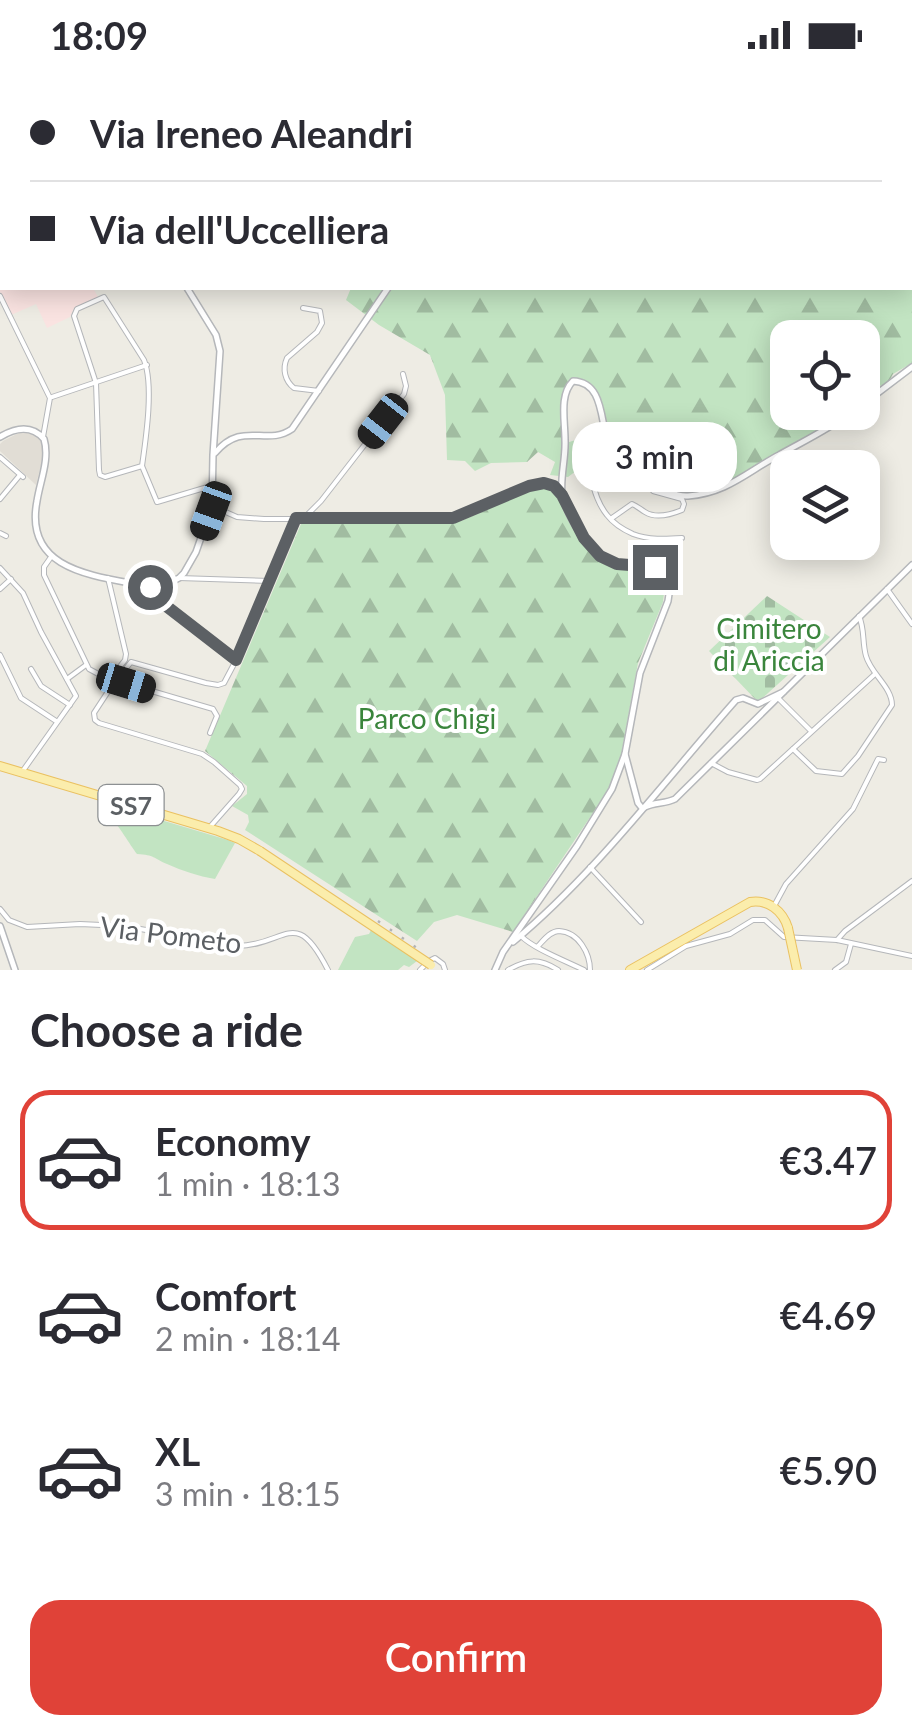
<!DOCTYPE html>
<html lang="en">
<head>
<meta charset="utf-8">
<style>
	body { margin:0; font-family:Lato,sans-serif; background:#f7f7f7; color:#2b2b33; height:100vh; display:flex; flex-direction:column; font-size:38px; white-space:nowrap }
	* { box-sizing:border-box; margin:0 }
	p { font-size:32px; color:#7c7c81 }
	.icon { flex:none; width:55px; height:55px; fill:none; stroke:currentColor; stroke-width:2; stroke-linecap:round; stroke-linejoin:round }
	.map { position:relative; height:900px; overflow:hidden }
	.side { display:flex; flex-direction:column; background:#fff; flex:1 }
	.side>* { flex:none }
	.guide { position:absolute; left:0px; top:0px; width:912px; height:220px; box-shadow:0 5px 25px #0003; display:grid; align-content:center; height:220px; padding:0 30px; background:#fff }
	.controls { position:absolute; left:770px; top:250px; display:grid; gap:20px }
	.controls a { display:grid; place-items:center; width:110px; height:110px; border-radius:20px; background:#fff; box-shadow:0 5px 25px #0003; font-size:50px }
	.end { position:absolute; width:45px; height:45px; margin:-22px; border:12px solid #5c6064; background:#fff; box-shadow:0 0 0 5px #fff }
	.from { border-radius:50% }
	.bubble { position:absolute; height:70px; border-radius:30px; background:#fff; box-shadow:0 5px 25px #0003; font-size:32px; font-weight:600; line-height:70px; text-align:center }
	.car { position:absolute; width:30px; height:60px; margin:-30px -15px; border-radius:12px; box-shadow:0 0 8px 2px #0007; background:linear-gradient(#222 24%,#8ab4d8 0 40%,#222 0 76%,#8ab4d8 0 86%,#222 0) }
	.guide b { display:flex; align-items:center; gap:35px; height:95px; font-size:38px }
	.guide b+b { border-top:2px solid #e1e1e2 }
	.guide i { width:25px; height:25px; background:#2b2b33 }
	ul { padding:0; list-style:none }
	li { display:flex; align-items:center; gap:30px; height:140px; margin:0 20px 15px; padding:0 10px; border:5px solid transparent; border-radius:30px }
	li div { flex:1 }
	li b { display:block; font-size:38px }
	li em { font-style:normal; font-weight:600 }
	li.active { border-color:#e04238 }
	li>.icon { width:90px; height:90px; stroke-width:1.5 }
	h2 { padding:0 30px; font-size:45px; line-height:120px }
	.cta { display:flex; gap:20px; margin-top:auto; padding:20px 30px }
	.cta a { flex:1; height:115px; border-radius:30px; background:#e04238; color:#fff; font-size:40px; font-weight:600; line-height:115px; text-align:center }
	.status { display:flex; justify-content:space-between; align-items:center; height:70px; padding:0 50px; background:#fff; direction:ltr }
	.status svg { height:28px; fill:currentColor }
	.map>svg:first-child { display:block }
</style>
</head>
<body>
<div class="status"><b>18:09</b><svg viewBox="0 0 49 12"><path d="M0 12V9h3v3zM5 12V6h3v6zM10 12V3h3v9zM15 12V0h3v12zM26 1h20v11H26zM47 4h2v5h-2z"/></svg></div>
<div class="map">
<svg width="912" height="900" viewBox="0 0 912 900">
	<defs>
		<pattern id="forest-firs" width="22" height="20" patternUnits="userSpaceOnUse" patternTransform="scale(2.5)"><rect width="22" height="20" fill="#c2e4c2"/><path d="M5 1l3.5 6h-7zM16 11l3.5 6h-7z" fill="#a1bca1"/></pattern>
		<pattern id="cemetery-stones" width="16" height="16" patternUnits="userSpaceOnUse" patternTransform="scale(2.5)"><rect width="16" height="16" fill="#c2e4c2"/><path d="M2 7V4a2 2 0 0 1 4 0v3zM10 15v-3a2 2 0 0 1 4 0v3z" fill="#a1bca1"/></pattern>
	</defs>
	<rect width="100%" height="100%" fill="#eeece4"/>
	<!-- education -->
	<polygon fill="#e1ddd5" points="23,361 33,361 41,366 44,382 36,415 0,381 0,374 3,371"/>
	<!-- medical -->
	<polygon fill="#fae3e1" points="2,90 2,218 93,218 98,227 74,238 70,247 47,258 36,234 11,245 0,222 0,92"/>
	<!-- forest -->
	<g fill="url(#forest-firs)">
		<polygon points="116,0 912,0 912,153 910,153 910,2 114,2"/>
		<polygon points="912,168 912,293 893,304 888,313 868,320 863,331 862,268 788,268 788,342 851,343 725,416 686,426 654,416 612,379 600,339 589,316 573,311 565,324 566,373 585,367 584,395 568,407 550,405 555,392 538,382 527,392 491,393 475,401 465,391 447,390 445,325 430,285 379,255 346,230 351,218 910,218 910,169"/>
		<path d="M541 416C574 426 571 477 604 494 616 500 631 495 644 497 649 498 654 501 659 502L665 515 663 532 638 593 621 686 609 719 513 862 457 845 434 852 417 871 245 760 249 752 248 745 232 736 247 724V716L205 681 301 454 461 451Z"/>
	</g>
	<!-- cemetery -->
	<polygon fill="url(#cemetery-stones)" points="767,526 830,567 758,632 709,581"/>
	<!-- park -->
	<g fill="#c2e4c2">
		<path d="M114 736 228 770 235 773 215 809C198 806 183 801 167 794 153 788 155 785 137 784 130 775 118 754 111 748Z"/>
		<polygon points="371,860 417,891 409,897 404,895 398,900 338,900 355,867 369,864"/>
	</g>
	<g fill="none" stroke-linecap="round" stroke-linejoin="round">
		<defs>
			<g id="minor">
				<polyline points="0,89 2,87"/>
				<polyline points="0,226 50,328 43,367"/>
				<path d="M104 227 144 290C154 315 146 368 142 396L105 407 100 405 99 400 96 313 74 246 77 239Z"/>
				<path d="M303 238 320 241 322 253 317 262 287 288C282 299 285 311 294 318L319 321"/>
				<polyline points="52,327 147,295"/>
				<path d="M609 376C580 384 593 428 607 445 613 453 624 460 633 464 648 470 666 469 682 468"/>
				<polyline points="0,387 23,407"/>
				<polyline points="142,396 157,432 211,416"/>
				<polyline points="0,429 20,405"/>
				<polyline points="212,436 237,447 264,449 437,449 461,445 535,414 549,414 562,425"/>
				<polyline points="306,446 321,431 404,324 406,316 403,304"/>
				<path d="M612 448 632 434C637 436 640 439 645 442 656 449 670 445 682 440L684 434 682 429 653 421 646 410"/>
				<polyline points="0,463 6,466"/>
				<polyline points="51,487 44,497 44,505 89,599 104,607 213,639 217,646 210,663"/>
				<polyline points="0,498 23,523 41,562 76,626 22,702"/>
				<polyline points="108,508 126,584 125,590 110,609"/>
				<polyline points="179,508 269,511"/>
				<polyline points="151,517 152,525 237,590"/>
				<polyline points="0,519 11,509"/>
				<polyline points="887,519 912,554"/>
				<polyline points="0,585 21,628 56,651"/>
				<polyline points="31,599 41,616 70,635"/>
				<polyline points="67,609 86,595"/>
				<polyline points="779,629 811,661"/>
				<path d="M793 679 816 701 842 704 858 686 892 635C892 617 871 604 866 586 862 572 865 560 859 546"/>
				<polyline points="711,693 728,702 757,710 760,709 875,604"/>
				<polyline points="209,758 239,724 242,719 240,715 214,692 202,684 99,653 95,650 94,643 111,617 131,592 206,613 218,615 224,613 243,577 296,449"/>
				<polyline points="590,797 641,852"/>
				<polyline points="773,838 786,814 853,739 878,689 884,690"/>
				<path d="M0 839 9 850 27 857 80 854 123 856 238 876C287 875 295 835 328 900"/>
				<path d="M521 866C534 879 566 891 584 900"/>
				<polyline points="837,870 845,861 912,811"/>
				<path d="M538 876C543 871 550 861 559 861 579 862 590 884 590 900"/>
				<polyline points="431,890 435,888 443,894 445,900"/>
				<polyline points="420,900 424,896"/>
				<path d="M508 900C527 889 539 888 558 900"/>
				<polyline points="647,900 686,876 730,864 753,850 765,850 784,867 837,870 912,886"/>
				<polyline points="835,900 846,892 851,874"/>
			</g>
			<g id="tertiary">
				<polyline points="66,0 67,2"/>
				<polyline points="475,0 479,2"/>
				<polyline points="910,162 912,162"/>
				<polyline points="862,335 912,297"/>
				<path d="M0 367C15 358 31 354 44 369 50 389 40 411 37 431 23 503 99 506 151 517L163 516 179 508 184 503 196 482 212 436 213 385 220 281 216 265 187 218"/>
				<path d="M215 383C243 350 266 377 292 359L388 218"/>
				<polyline points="625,684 638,733 642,738"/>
				<path d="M645 737C655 732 665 734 675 729L912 495"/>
				<polyline points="0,856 15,900"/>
				<path d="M513 872C596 803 665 710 736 630L743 628 758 634 783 622"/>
				<path d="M495 900 503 882 577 776 612 719 625 684 640 603 668 531C676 488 643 499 617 494 607 492 598 486 591 478 580 465 565 441 562 424 560 408 566 387 565 370 565 350 559 325 573 311 604 312 600 351 608 372 616 393 666 428 688 426 727 423 747 402 779 385 804 371 829 359 852 342"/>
			</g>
			<g id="primary">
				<polyline points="0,696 218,761 239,769 260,781"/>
				<path d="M630 900 750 832C768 829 783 841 788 858"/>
			</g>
		</defs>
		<!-- minor casing -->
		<use href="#minor" stroke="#b5b7ba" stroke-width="6"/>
		<!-- tertiary casing -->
		<use href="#tertiary" stroke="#b5b7ba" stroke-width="8"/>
		<!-- primary casing -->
		<use href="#primary" stroke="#eac161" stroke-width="10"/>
		<!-- minor -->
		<use href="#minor" stroke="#fff" stroke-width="4"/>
		<!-- tertiary -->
		<use href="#tertiary" stroke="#fff" stroke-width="5"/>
		<!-- primary -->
		<use href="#primary" stroke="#fbedac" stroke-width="8"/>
		<!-- rail -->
		<polyline stroke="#b3b4b4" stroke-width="2.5" stroke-dasharray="2.5 12" stroke-linecap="butt" points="378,851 424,883"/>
		<defs>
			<g id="primary-bridge">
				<polyline points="260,781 431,895"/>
				<polyline points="788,858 797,900"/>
			</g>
		</defs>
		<!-- primary-bridge casing -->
		<use href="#primary-bridge" stroke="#eac161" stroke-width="10" stroke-linecap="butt"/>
		<!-- primary-bridge -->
		<use href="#primary-bridge" stroke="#fbedac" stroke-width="8"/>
	</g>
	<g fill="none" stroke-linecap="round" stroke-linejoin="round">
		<!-- route -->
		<polyline stroke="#5c6064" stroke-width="12" points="150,517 152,525 236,590 296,448 453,448 529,416 544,413 554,416 562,425 584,468 600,486 617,494 655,497"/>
	</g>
	<g text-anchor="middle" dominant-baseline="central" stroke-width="8" stroke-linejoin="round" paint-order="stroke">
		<!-- shield labels -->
		<rect fill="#fff" stroke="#8d9092" stroke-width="2.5" x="98.5" y="715" width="65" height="40" rx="8"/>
		<g font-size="25" font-weight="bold" fill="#5c6064">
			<text x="131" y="735">SS7</text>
		</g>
		<!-- park labels -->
		<g font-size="28" fill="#3a853c" stroke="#fff">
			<text x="769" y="558">Cimitero<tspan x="769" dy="32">di Ariccia</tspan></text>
			<text x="427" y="648">Parco Chigi</text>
		</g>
		<!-- street labels -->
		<g font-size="28" fill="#5c6064" stroke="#fff">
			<text transform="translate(171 864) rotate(7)">Via Pometo</text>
		</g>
	</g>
</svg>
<div class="controls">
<a><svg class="icon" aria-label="locate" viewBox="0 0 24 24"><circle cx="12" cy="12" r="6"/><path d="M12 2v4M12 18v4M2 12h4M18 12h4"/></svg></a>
<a><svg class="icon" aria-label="layers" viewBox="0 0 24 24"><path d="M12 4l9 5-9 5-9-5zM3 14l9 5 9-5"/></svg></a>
</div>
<i class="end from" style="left:150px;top:517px"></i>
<i class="end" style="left:655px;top:497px"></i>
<div class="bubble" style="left:572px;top:352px;width:165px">3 min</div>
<i class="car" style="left:383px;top:351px;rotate:218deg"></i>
<i class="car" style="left:211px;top:441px;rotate:200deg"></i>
<i class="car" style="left:126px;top:613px;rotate:107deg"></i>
<div class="guide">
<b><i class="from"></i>Via Ireneo Aleandri</b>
<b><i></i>Via dell'Uccelliera</b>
</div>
</div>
<section class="side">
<h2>Choose a ride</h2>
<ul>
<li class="active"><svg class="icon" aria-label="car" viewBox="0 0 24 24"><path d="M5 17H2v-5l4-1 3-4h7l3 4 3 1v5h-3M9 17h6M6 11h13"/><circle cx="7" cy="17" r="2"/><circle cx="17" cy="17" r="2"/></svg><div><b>Economy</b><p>1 min · 18:13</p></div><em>€3.47</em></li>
<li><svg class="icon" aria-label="car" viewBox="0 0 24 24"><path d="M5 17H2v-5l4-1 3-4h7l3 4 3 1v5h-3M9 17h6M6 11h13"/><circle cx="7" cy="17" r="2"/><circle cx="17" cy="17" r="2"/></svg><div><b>Comfort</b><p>2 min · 18:14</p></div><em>€4.69</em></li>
<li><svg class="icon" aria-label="car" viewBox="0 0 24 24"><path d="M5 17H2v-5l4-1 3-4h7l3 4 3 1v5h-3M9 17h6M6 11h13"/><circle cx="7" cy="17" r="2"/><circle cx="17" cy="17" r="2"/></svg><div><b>XL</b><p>3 min · 18:15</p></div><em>€5.90</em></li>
</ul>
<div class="cta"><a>Confirm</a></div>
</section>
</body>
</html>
